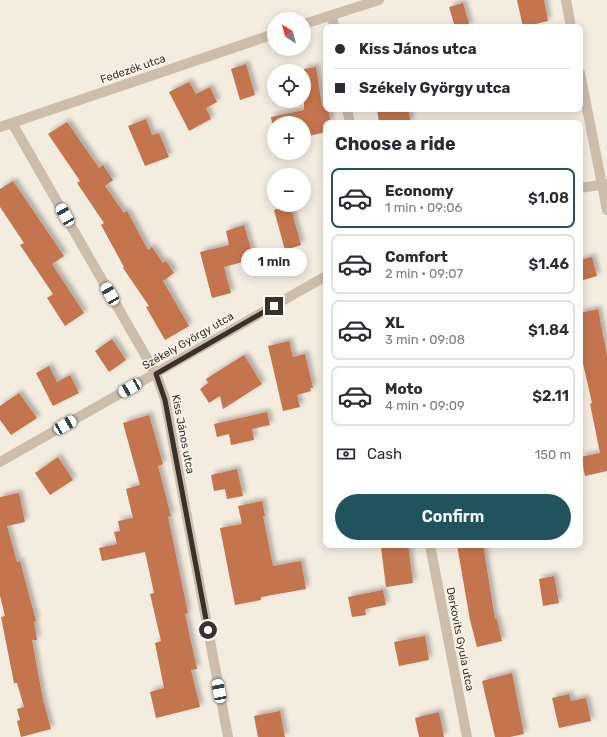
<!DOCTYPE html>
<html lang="en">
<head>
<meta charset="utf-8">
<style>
	body { margin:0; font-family:Rubik,sans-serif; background:#f7f7f7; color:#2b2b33; height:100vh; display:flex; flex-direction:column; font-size:15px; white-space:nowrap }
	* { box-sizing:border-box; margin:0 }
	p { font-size:13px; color:#7c7c81 }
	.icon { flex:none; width:22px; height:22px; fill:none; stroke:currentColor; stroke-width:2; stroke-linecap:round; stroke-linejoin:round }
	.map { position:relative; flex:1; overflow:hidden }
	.drawer { position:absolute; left:323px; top:120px; width:260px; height:428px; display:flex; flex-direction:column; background:#fff; border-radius:8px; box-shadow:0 2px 10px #0003 }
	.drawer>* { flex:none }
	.guide { position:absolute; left:323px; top:24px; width:260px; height:88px; border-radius:8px; box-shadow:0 2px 10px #0003; display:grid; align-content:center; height:88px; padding:0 12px; background:#fff }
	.needle { width:26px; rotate:324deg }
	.buttons { position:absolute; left:267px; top:12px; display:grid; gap:8px }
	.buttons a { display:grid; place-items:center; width:44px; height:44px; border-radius:50%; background:#fff; box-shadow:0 2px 10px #0003; font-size:20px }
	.end { position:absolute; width:18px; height:18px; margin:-9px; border:5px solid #3a312b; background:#fff; box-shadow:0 0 0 2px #fff }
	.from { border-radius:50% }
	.bubble { position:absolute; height:28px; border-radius:14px; background:#fff; box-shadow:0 2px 10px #0003; font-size:13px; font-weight:600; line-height:28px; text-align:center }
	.car { position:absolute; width:12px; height:24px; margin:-12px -6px; border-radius:5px; box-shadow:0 0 3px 1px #0007; background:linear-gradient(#fff 24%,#345 0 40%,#fff 0 76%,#345 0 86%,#fff 0) }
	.guide b { display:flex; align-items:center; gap:14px; height:38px; font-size:15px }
	.guide b+b { border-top:1px solid #e1e1e2 }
	.guide i { width:10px; height:10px; background:#2b2b33 }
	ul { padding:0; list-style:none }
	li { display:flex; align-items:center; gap:12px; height:60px; margin:0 8px 6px; padding:0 4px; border:2px solid #e1e1e2; border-radius:8px }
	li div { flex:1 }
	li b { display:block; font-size:15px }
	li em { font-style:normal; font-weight:600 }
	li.active { border-color:#20535c }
	li>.icon { width:36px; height:36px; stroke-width:1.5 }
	h2 { padding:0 12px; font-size:18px; line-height:48px }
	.pay { display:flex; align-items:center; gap:10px; height:44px; padding:0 12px; font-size:15px }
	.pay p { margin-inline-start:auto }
	.action { display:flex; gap:8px; margin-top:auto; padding:8px 12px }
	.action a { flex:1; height:46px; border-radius:24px; background:#20535c; color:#fff; font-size:16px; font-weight:600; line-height:46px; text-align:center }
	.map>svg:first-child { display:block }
</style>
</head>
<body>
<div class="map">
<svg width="607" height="737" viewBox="0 0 607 737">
	<defs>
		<filter id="shadow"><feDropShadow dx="3.5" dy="-3.5" stdDeviation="2" flood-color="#0004"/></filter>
	</defs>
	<rect width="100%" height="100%" fill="#f3ece1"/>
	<!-- building -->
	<g fill="#c5744d" filter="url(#shadow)">
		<polygon points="517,0 544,0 548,21 523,27"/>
		<polygon points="463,3 470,27 455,27 449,7"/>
		<polygon points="246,64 255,95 240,100 231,69"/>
		<polygon points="316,67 322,106 326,105 326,109 328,109 331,123 326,123 326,132 304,137 304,123 272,123 271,117 304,110 304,69"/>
		<polygon points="189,82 196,94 210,87 217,102 206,108 211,119 189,131 169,92"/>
		<polygon points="377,109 408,109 411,123 379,123"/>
		<polygon points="146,119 152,135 159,133 169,157 145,166 128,126"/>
		<polygon points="67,122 99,168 103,165 113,180 105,186 124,213 127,211 148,250 152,247 163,263 166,261 174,273 163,281 189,326 165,340 146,307 149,306 123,268 124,267 101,225 104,223 77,183 80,181 48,134"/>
		<polygon points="13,181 64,256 52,264 84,313 65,326 47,298 53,294 20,245 24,243 0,207 0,189"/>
		<polygon points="290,205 301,245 285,250 274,210"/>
		<polygon points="244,225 254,259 224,267 231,293 212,298 200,252 229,245 226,231"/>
		<polygon points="592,257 597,276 580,281 580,260"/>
		<polygon points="598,309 607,356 607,471 585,476 581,457 600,453 590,404 592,403 580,350 580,313"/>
		<polygon points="112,339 126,360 109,372 95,351"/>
		<polygon points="289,341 293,357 305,354 313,388 310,388 311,391 297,395 300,407 283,411 268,346"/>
		<polygon points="244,355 262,384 223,409 220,396 209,403 200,389 208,383 206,379"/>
		<polygon points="49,366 57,382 70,375 79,393 53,406 36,373"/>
		<polygon points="19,393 37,418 11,435 0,420 0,406"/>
		<polygon points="267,412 270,425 252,429 254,440 231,445 229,434 217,437 214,424"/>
		<polygon points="149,415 163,464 158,466 171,516 168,517 188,613 185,614 197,669 191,670 200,707 156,718 150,692 164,688 155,643 161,641 150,594 154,593 145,552 102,561 99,548 117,544 114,532 120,531 118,521 133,518 126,489 140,485 123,423"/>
		<polygon points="58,457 73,480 50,495 35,473"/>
		<polygon points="237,469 243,496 227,499 225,489 214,491 211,475"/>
		<polygon points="19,493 25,522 7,526 17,562 20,561 36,621 34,622 37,640 32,640 43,700 51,729 21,737 17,721 20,720 17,709 24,707 17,683 14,683 1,617 5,616 0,596 0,497"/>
		<polygon points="262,501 265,516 263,516 273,566 301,561 306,589 261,597 261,600 235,605 220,528 242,524 238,506"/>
		<polygon points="392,545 408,545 413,583 386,587 381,547"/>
		<polygon points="457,545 483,545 495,619 497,619 502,641 477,647 470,620"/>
		<polygon points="554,576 559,603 543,606 539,579"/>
		<polygon points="383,590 386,605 365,609 366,615 352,617 348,597"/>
		<polygon points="425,636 429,660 399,666 394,642"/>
		<polygon points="512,673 524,734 510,737 495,737 482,681"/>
		<polygon points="569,694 571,701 586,698 591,721 559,728 552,698"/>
		<polygon points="280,711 285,737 258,737 254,716"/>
		<polygon points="439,712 444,737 419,737 415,718"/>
	</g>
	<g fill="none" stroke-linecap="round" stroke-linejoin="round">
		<!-- minor -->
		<g stroke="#ccbdac" stroke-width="10">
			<polyline points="566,0 571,27"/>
			<polyline points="332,15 334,27"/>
			<polyline points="304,24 379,0"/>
			<polyline points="580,73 607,210"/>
			<polyline points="347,109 350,123"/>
			<polyline points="12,123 156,374 165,399 228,737"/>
			<polyline points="0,127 274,34"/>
			<polyline points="580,188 607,184"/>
			<polyline points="0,462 326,276"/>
			<polyline points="430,545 467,737"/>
		</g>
	</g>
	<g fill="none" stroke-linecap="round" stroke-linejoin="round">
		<!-- route -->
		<polyline stroke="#3a312b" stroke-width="5" points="208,630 165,400 156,374 274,306"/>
	</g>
	<g text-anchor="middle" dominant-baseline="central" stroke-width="3" stroke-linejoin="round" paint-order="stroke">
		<!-- street labels -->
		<g font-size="11" fill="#3a312b" stroke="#faf6ed">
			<text transform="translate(133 69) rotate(-19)">Fedezék utca</text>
			<text transform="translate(188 341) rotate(-30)">Székely György utca</text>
			<text transform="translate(183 434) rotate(79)">Kiss János utca</text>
			<text transform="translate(460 639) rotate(79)">Derkovits Gyula utca</text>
		</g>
	</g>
</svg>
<div class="buttons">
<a><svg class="needle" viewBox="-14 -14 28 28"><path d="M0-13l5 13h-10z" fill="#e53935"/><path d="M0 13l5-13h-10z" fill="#7c7c81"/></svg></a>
<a><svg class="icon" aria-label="locate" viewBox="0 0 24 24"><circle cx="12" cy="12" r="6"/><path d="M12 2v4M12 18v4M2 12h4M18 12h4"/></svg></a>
<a>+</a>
<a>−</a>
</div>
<i class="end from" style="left:208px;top:630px"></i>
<i class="end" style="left:274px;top:306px"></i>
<div class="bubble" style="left:241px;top:248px;width:66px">1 min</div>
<i class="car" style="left:65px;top:215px;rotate:330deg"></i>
<i class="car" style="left:110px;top:294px;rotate:330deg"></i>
<i class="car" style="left:130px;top:388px;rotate:240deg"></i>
<i class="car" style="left:65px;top:425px;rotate:60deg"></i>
<i class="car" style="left:219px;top:691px;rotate:349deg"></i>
<div class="guide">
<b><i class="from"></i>Kiss János utca</b>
<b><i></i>Székely György utca</b>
</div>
<section class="drawer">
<h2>Choose a ride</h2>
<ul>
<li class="active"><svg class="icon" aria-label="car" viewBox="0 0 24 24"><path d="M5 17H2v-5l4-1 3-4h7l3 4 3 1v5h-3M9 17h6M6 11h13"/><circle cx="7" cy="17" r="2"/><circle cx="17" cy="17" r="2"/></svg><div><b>Economy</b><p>1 min · 09:06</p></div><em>$1.08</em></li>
<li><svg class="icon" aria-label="car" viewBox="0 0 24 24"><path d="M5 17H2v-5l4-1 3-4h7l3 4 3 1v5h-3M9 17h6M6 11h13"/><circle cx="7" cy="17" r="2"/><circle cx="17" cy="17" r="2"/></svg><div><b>Comfort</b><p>2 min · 09:07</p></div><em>$1.46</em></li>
<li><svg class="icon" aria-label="car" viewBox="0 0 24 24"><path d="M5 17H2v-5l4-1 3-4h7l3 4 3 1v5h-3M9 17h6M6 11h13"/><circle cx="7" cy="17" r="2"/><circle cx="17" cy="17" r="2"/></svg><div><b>XL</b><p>3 min · 09:08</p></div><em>$1.84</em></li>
<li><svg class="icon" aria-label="car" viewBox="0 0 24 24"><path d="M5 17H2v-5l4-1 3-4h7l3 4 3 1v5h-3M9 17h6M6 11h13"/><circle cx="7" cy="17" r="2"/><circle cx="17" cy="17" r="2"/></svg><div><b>Moto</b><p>4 min · 09:09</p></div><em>$2.11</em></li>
</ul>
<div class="pay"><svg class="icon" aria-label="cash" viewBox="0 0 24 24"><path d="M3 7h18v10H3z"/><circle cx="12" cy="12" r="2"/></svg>Cash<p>150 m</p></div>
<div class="action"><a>Confirm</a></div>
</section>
</div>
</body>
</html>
